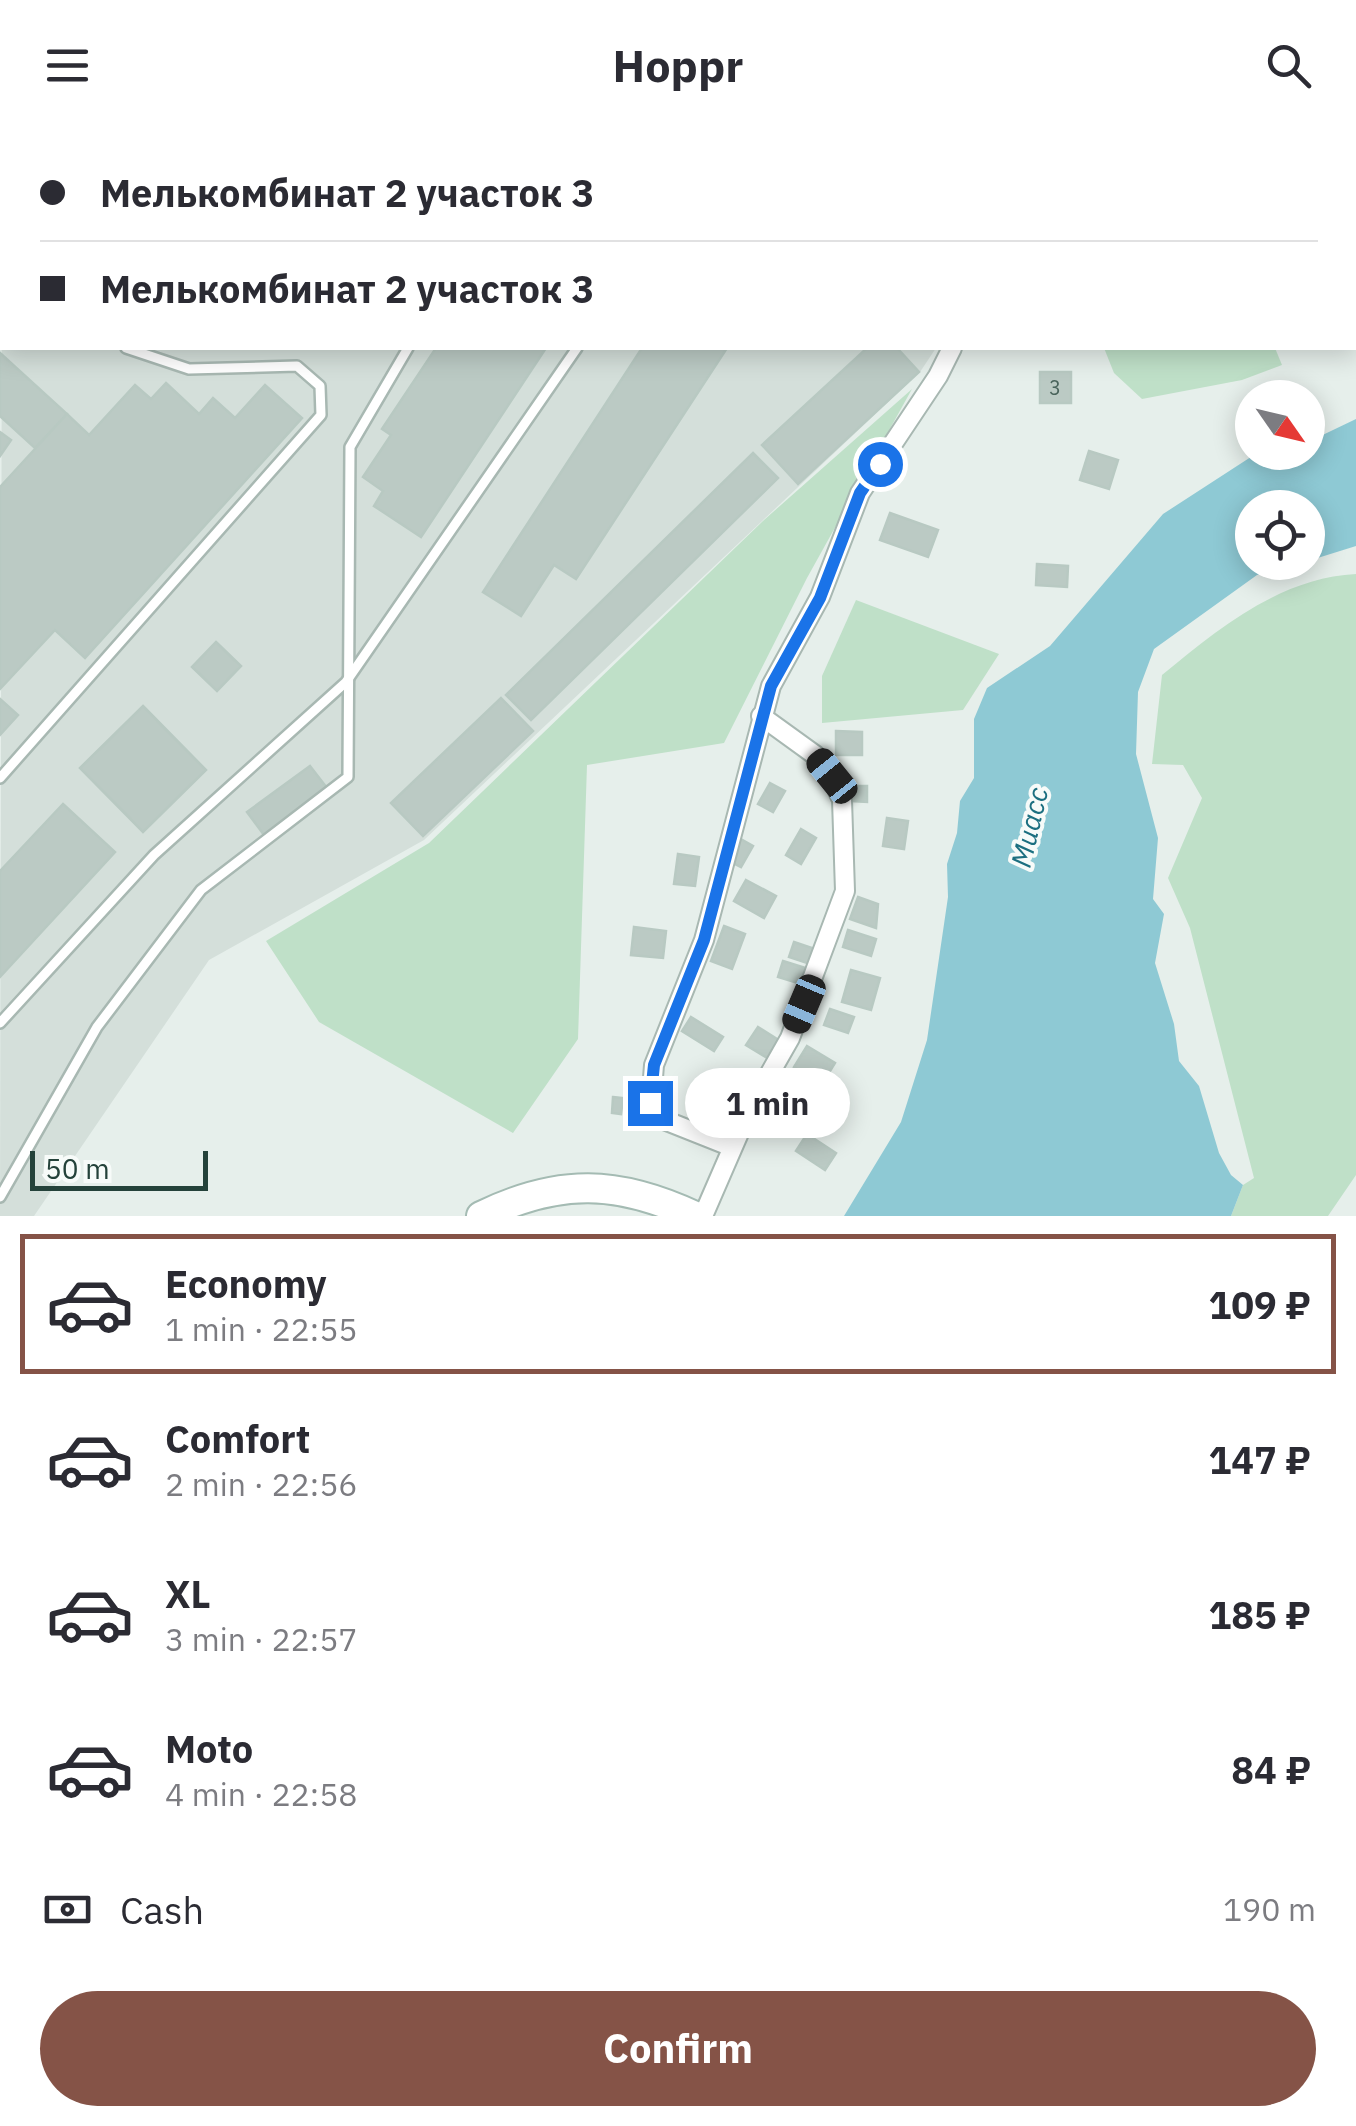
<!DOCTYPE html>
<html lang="en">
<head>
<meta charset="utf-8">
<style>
	body { margin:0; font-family:"IBM Plex Sans",sans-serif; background:#f2f2f3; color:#2b2b33; height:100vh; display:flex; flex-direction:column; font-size:38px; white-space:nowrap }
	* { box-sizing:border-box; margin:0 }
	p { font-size:32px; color:#7c7c81 }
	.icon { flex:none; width:55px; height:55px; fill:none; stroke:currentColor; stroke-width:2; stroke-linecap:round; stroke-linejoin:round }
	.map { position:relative; height:1086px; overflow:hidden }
	.side { display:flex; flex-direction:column; background:#fff; flex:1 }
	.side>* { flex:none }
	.guide { position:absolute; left:0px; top:0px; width:1358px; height:220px; box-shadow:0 5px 25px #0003; display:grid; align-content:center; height:220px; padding:0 40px; background:#fff }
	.needle { width:65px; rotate:124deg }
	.controls { position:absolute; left:1235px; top:250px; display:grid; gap:20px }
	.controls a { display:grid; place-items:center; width:90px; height:90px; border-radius:50%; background:#fff; box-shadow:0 5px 25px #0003; font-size:50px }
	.scale { position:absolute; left:30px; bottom:25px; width:178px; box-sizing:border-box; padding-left:10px; border:5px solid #24423a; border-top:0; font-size:28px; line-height:35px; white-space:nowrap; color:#24423a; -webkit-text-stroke:8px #f7fbf9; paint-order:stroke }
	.end { position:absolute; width:45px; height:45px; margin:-22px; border:12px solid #1a73e8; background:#fff; box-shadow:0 0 0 5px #fff }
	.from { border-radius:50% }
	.bubble { position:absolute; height:70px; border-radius:35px; background:#fff; box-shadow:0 5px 25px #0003; font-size:32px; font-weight:800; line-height:70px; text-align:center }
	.car { position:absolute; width:30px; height:60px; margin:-30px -15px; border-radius:12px; box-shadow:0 0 8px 2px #0007; background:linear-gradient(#222 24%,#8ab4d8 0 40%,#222 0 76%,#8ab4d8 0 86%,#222 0) }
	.guide b { display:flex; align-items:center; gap:35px; height:95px; font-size:38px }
	.guide b+b { border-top:2px solid #e1e1e2 }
	.guide i { width:25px; height:25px; background:#2b2b33 }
	ul { padding:18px 0 0; list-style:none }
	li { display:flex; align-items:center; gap:30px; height:140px; margin:0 20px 15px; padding:0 20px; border:5px solid transparent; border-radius:0px }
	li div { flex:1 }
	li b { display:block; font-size:38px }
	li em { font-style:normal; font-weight:800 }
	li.on { border-color:#855347 }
	li>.icon { width:90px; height:90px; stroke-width:1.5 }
	.pay { display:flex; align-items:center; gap:25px; height:110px; padding:0 40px; font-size:38px }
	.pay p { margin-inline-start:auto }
	.primary-button { display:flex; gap:20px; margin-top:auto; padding:20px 40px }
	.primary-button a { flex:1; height:115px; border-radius:60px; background:#855347; color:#fff; font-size:40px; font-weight:800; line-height:115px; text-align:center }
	header { display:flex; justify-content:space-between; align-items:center; height:130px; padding:0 40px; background:#fff; font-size:45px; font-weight:800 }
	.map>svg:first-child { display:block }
</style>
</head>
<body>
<header><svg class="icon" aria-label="menu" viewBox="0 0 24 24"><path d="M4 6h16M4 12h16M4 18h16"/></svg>Hoppr<svg class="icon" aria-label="search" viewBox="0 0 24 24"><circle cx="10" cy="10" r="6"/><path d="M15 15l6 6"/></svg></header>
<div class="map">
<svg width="1356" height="1086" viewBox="0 0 1356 1086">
	<rect width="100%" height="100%" fill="#e6efeb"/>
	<!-- built -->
	<g fill="#d4dfda">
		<polygon points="267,0 1069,0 1069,2"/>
		<polygon points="2,108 2,218 936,218 920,242 424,710 209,830 34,1086 0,1086"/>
	</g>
	<!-- green -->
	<g fill="#bfe0c8">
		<polygon points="1104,218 1275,218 1282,235 1242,250 1142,269 1114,243"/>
		<polygon points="912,259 807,448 724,613 587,635 578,909 513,1003 319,892 266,811 429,713 764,390"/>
		<path d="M1356 444V1045L1328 1086H1231L1243 1055 1254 1048 1190 798 1168 748 1202 668 1183 635 1152 634 1162 545C1219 498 1280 448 1356 444Z"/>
		<polygon points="856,470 999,524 963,580 822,593 822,546"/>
	</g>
	<!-- water -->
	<polygon fill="#8ec9d4" points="1356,289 1356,416 1308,431 1308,378 1252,378 1252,432 1302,433 1257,445 1154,519 1138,562 1136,624 1158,708 1153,769 1164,784 1155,833 1174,894 1179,931 1199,956 1219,1023 1231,1045 1243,1055 1231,1086 844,1086 901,992 927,910 948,767 947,734 957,703 960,671 974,648 974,589 987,558 1050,516 1163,384 1257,323 1308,322 1308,312"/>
	<!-- building -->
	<g fill="#bbcac4" stroke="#b8c9c2" stroke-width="2.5">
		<polygon points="0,0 8,0 2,2 2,79"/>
		<polygon points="581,0 636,0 640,2 579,2"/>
		<rect x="725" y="0" width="90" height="2"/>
		<polygon points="436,218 546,218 421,407 374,376 383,361 363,347 391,305 382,299"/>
		<polygon points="642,218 727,218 576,449 554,435 521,486 483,462"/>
		<polygon points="867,218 897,218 919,242 798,354 762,315"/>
		<polygon points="0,223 67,284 35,318 0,286"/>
		<rect x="1040" y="242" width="31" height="31"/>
		<polygon points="166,253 199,284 213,268 235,288 265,255 302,288 85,528 55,500 0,559 0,357 67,284 89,305 135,255 151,269"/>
		<polygon points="0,302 11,310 0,326"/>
		<polygon points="1089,321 1118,330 1109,359 1080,350"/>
		<polygon points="753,323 778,348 531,590 506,565"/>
		<polygon points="890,383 938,400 928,427 880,410"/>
		<polygon points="1037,434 1068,436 1067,457 1036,455"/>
		<polygon points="216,512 241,536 217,561 192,537"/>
		<polygon points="501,568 533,601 423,706 391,673"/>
		<polygon points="0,569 18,585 0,605"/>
		<polygon points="143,576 206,640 143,702 80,638"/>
		<polygon points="836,601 862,602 862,625 836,625"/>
		<polygon points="310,636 327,658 264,705 247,682"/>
		<polygon points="770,653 785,661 773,682 758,674"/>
		<polygon points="851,656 867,656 867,672 851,671"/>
		<polygon points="63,674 115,722 0,847 0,741"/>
		<polygon points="887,688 908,691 904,719 883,716"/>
		<polygon points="801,699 816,708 801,734 786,725"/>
		<polygon points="739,708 753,716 741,737 727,730"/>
		<polygon points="678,724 699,727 695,756 674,754"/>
		<polygon points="746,750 776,766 764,788 734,771"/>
		<polygon points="858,767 878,774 876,798 850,789"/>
		<polygon points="724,796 745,804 732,839 711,831"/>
		<polygon points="634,797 666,801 663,828 631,825"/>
		<polygon points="848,800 876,809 871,826 843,817"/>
		<polygon points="794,812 815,819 810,834 789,827"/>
		<polygon points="783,831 809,839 804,855 778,847"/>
		<polygon points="851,840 880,848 871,880 842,872"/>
		<polygon points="830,879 854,887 848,903 824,895"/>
		<polygon points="691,887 723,907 714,921 682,901"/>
		<polygon points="758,897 780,911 769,929 746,915"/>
		<polygon points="807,916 835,933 822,954 794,937"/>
		<polygon points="790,952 827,975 814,996 777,973"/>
		<polygon points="613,967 623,968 621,984 612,983"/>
		<polygon points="807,1004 836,1023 825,1040 796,1021"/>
	</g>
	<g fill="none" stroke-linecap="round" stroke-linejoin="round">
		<defs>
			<g id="lane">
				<polyline points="308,0 316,2"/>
				<polyline points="57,2 57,0"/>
				<polyline points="128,2 128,0"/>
				<polyline points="447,2 448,0"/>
				<polyline points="523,2 524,0"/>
				<polyline points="690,2 690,0"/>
				<polyline points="1002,2 1002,0"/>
				<polyline points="0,98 2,97"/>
				<polyline points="0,193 2,193"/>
				<polyline points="0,648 321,285 320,256 297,236 189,239 126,218"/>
				<polyline points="0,893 154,725 346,552 577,218"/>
				<polyline points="0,1067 97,897 201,760 348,647 350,317 408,218"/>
			</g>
			<g id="street">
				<polyline points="1084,2 1084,0"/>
				<polyline points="732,1017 659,988 651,973 654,935 704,810 771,556 820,467 860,363 938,246 952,218"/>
				<polyline points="703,1086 749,980 790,908 845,761 842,670 831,645 815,625 761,586"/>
			</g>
			<path id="secondary" d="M481 1086C559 1048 618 1050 695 1086"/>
		</defs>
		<!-- lane casing -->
		<use href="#lane" stroke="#a8b8b2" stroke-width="14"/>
		<!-- street casing -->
		<use href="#street" stroke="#a8b8b2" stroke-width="22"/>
		<!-- secondary casing -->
		<use href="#secondary" stroke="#a4bbb3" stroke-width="32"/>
		<!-- lane -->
		<use href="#lane" stroke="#fff" stroke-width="9"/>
		<!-- street -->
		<use href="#street" stroke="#fff" stroke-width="18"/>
		<!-- secondary -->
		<use href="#secondary" stroke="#fff" stroke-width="28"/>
	</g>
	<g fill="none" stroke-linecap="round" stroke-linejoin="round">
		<!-- route -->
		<polyline stroke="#1a73e8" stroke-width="12" points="650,973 654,935 704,810 771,556 820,468 860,363 880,334"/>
	</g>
	<g text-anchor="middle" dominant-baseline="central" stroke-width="8" stroke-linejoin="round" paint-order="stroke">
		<!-- number labels -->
		<g font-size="20" fill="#4a645c">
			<text x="1055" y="257">3</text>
		</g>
		<!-- water labels -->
		<g font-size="28" font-style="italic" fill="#1c6f80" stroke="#f7fbf9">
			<text transform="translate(1029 697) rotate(-77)">Миасс</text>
		</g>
	</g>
</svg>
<div class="controls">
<a><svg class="needle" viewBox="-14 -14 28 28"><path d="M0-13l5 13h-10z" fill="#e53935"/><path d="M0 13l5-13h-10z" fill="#7c7c81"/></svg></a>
<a><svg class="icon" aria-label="locate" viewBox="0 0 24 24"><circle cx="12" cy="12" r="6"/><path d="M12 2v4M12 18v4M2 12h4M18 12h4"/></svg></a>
</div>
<div class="scale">50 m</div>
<i class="end from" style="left:880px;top:334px"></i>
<i class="end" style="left:650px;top:973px"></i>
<div class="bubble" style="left:685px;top:938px;width:165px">1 min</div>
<i class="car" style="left:832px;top:646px;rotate:321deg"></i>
<i class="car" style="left:804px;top:874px;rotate:203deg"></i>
<div class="guide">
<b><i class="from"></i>Мелькомбинат 2 участок 3</b>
<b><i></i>Мелькомбинат 2 участок 3</b>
</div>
</div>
<section class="side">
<ul>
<li class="on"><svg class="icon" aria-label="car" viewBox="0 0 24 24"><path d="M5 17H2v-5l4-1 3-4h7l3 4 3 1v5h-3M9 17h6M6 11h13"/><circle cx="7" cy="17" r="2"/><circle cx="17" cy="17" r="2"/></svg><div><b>Economy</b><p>1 min · 22:55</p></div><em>109 ₽</em></li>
<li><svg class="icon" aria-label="car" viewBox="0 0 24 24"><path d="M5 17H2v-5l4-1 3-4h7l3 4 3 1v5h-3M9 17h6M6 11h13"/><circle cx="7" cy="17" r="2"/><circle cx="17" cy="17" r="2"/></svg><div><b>Comfort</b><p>2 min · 22:56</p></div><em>147 ₽</em></li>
<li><svg class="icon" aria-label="car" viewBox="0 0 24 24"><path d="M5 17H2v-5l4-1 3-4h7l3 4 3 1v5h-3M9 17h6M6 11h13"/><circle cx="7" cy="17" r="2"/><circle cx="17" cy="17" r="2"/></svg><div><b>XL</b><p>3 min · 22:57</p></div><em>185 ₽</em></li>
<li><svg class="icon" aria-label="car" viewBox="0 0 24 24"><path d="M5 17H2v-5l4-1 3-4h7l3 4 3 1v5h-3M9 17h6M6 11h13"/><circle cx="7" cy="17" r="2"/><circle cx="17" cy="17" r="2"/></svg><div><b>Moto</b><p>4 min · 22:58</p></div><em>84 ₽</em></li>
</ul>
<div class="pay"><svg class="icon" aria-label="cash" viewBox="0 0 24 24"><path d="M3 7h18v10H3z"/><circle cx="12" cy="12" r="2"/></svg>Cash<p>190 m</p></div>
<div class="primary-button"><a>Confirm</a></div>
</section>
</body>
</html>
